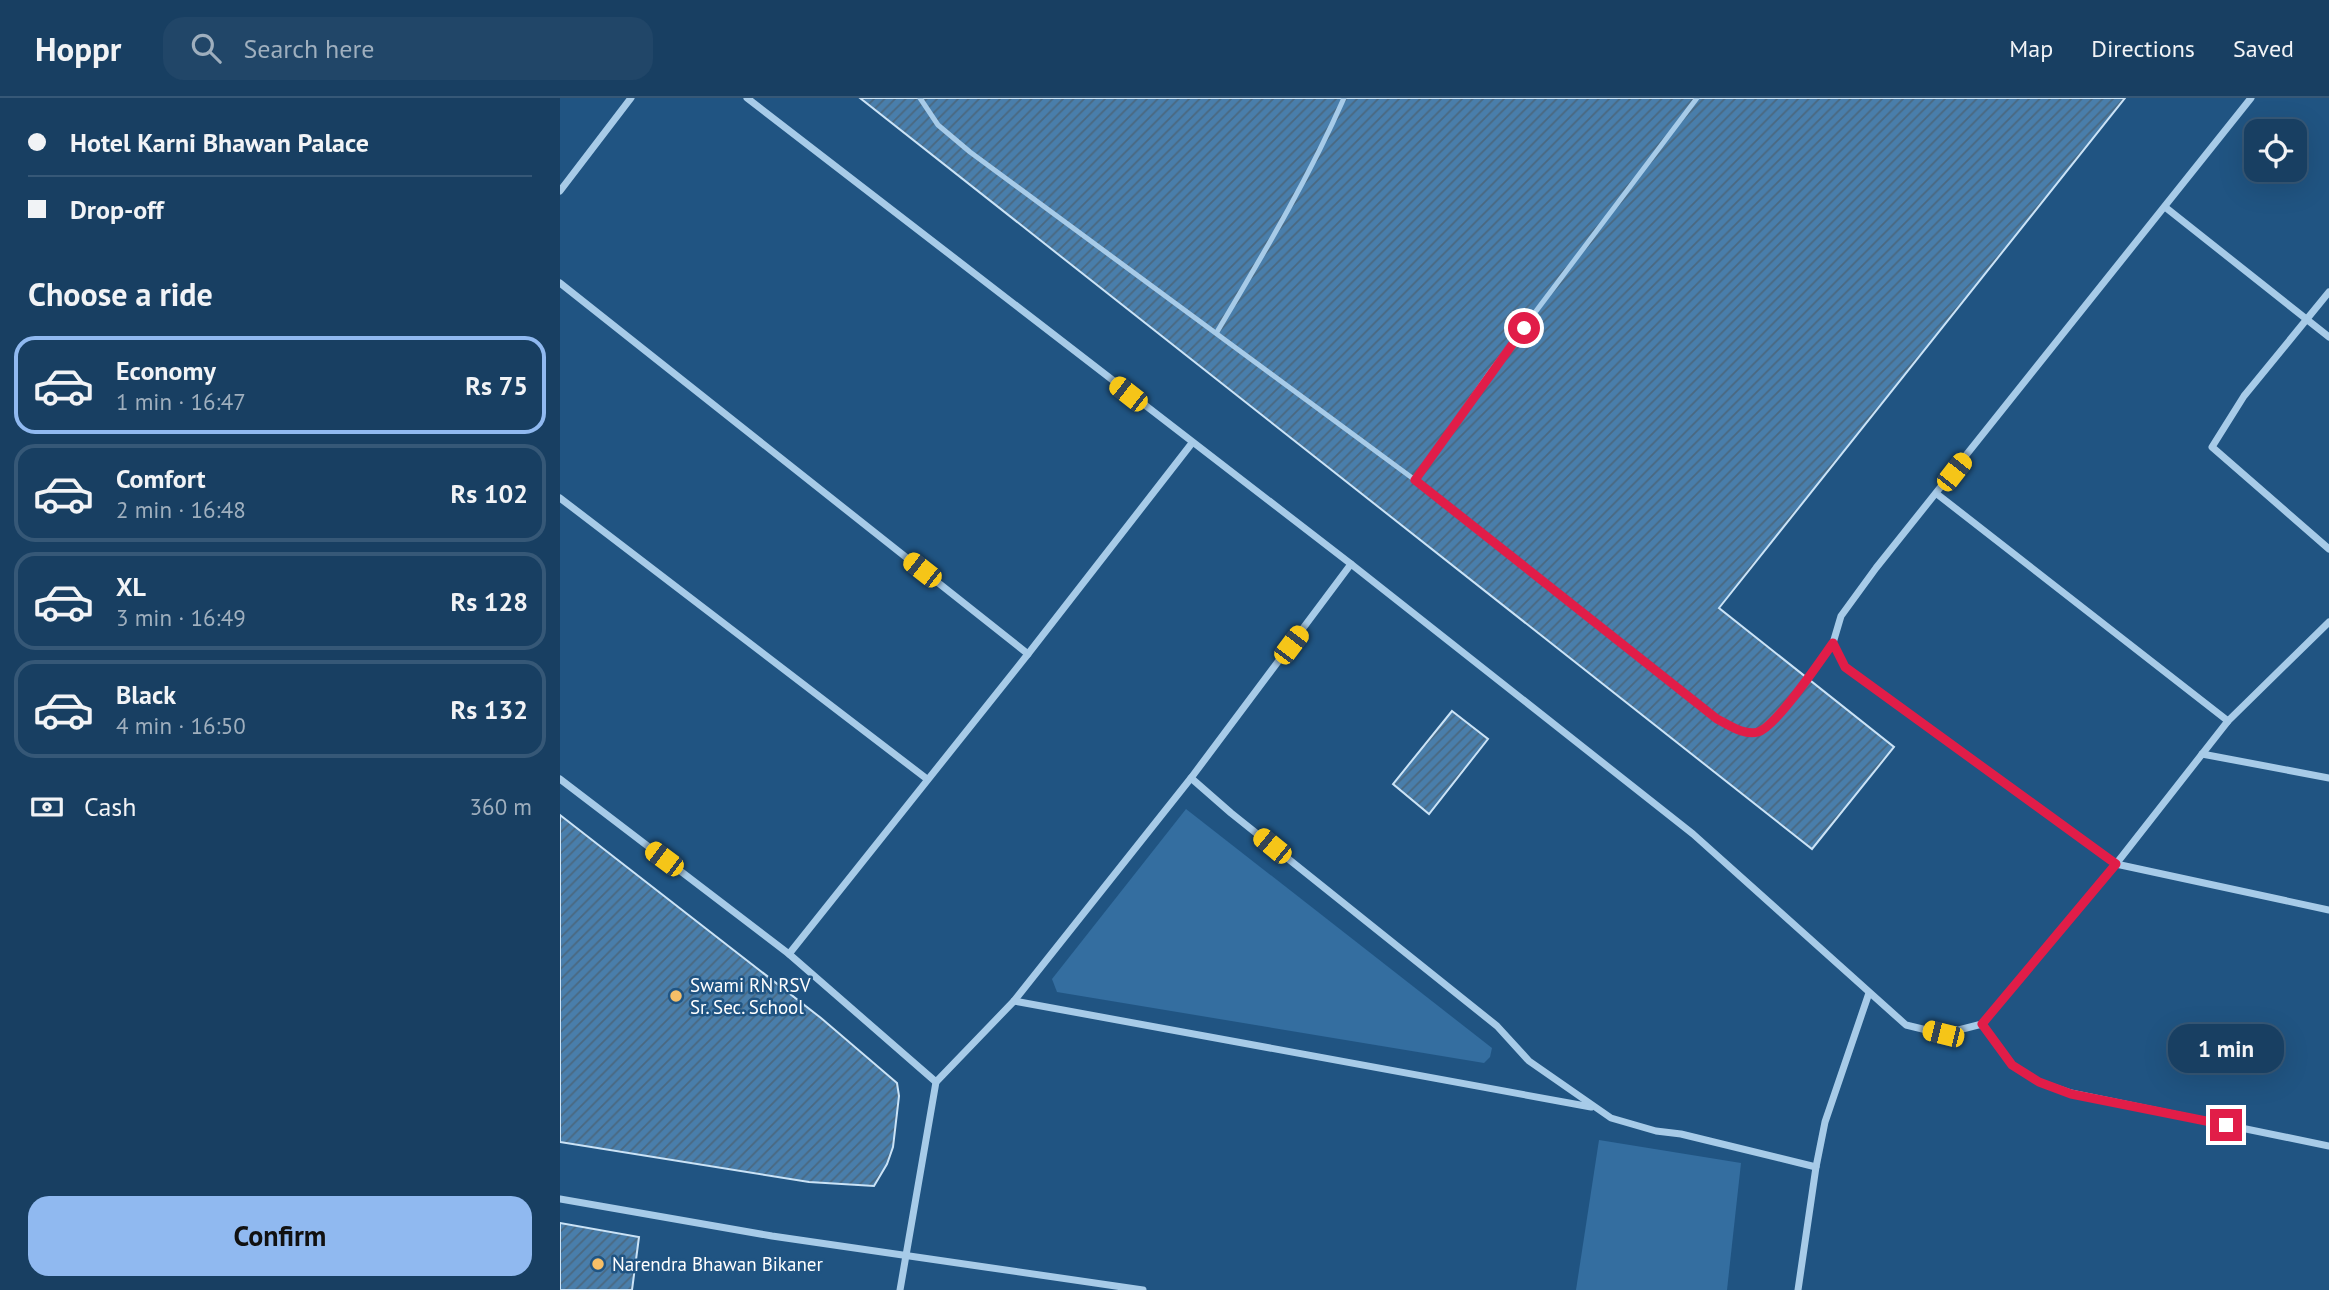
<!DOCTYPE html>
<html lang="en">
<head>
<meta charset="utf-8">
<style>
	body { margin:0; font-family:"PT Sans",sans-serif; background:#214668; color:#f1f3f6; height:100vh; display:flex; flex-direction:column; font-size:26px; white-space:nowrap }
	* { box-sizing:border-box; margin:0 }
	p { font-size:23px; color:#9fafbe }
	.icon { flex:none; width:38px; height:38px; fill:none; stroke:currentColor; stroke-width:2; stroke-linecap:round; stroke-linejoin:round }
	.map { position:relative; flex:1; overflow:hidden }
	.panel { display:flex; flex-direction:column; background:#183f62; width:560px }
	.panel>* { flex:none }
	.hud { display:grid; align-content:center; height:154px; padding:0 28px; background:#183f62 }
	.controls { position:absolute; left:1684px; top:21px; display:grid; gap:14px }
	.controls a { display:grid; place-items:center; width:63px; height:63px; border-radius:14px; background:#183f62; box-shadow:0 7px 28px #0002,0 0 0 2px #365877; font-size:35px }
	.end { position:absolute; width:32px; height:32px; margin:-16px; border:9px solid #e11d48; background:#fff; box-shadow:0 0 0 4px #fff }
	.from { border-radius:50% }
	.bubble { position:absolute; height:49px; border-radius:21px; background:#183f62; box-shadow:0 7px 28px #0002,0 0 0 2px #365877; font-size:23px; font-weight:600; line-height:49px; text-align:center }
	.car { position:absolute; width:21px; height:42px; margin:-21px -10px; border-radius:9px; box-shadow:0 0 5px 2px #0007; background:linear-gradient(#f5c518 24%,#345 0 40%,#f5c518 0 76%,#345 0 86%,#f5c518 0) }
	.hud b { display:flex; align-items:center; gap:24px; height:66px; font-size:26px }
	.hud b+b { border-top:2px solid #365877 }
	.hud i { width:18px; height:18px; background:#f1f3f6 }
	ul { padding:0; list-style:none }
	li { display:flex; align-items:center; gap:21px; height:98px; margin:0 14px 10px; padding:0 14px; border:4px solid #365877; border-radius:21px }
	li div { flex:1 }
	li b { display:block; font-size:26px }
	li em { font-style:normal; font-weight:600 }
	li.active { border-color:#90b9f0 }
	li>.icon { width:63px; height:63px; stroke-width:1.5 }
	h2 { padding:0 28px; font-size:32px; line-height:84px }
	.pay { display:flex; align-items:center; gap:18px; height:77px; padding:0 28px; font-size:26px }
	.pay p { margin-inline-start:auto }
	.action { display:flex; gap:14px; margin-top:auto; padding:14px 28px }
	.action a { flex:1; height:80px; border-radius:21px; background:#90b9f0; color:#111; font-size:28px; font-weight:600; line-height:80px; text-align:center }
	header { display:flex; align-items:center; gap:42px; box-sizing:border-box; height:98px; padding:0 35px; background:#183f62; border-bottom:2px solid #365877 }
	header strong { font-size:33px }
	nav { display:flex; gap:38px; margin-inline-start:auto; font-size:24px }
	.search { width:490px; height:63px; background:#214668; display:flex; align-items:center; gap:18px; box-sizing:border-box; padding:0 24px; border-radius:21px; color:#9fafbe; font-size:26px }
	main { display:flex; flex:1; min-height:0 }
	.map>svg:first-child { display:block }
</style>
</head>
<body>
<header>
<strong>Hoppr</strong>
<div class="search"><svg class="icon" aria-label="search" viewBox="0 0 24 24"><circle cx="10" cy="10" r="6"/><path d="M15 15l6 6"/></svg>Search here</div>
<nav><a>Map</a><a>Directions</a><a>Saved</a></nav>
</header>
<main>
<section class="panel">
<div class="hud">
<b><i class="from"></i>Hotel Karni Bhawan Palace</b>
<b><i></i>Drop-off</b>
</div>
<h2>Choose a ride</h2>
<ul>
<li class="active"><svg class="icon" aria-label="car" viewBox="0 0 24 24"><path d="M5 17H2v-5l4-1 3-4h7l3 4 3 1v5h-3M9 17h6M6 11h13"/><circle cx="7" cy="17" r="2"/><circle cx="17" cy="17" r="2"/></svg><div><b>Economy</b><p>1 min · 16:47</p></div><em>Rs 75</em></li>
<li><svg class="icon" aria-label="car" viewBox="0 0 24 24"><path d="M5 17H2v-5l4-1 3-4h7l3 4 3 1v5h-3M9 17h6M6 11h13"/><circle cx="7" cy="17" r="2"/><circle cx="17" cy="17" r="2"/></svg><div><b>Comfort</b><p>2 min · 16:48</p></div><em>Rs 102</em></li>
<li><svg class="icon" aria-label="car" viewBox="0 0 24 24"><path d="M5 17H2v-5l4-1 3-4h7l3 4 3 1v5h-3M9 17h6M6 11h13"/><circle cx="7" cy="17" r="2"/><circle cx="17" cy="17" r="2"/></svg><div><b>XL</b><p>3 min · 16:49</p></div><em>Rs 128</em></li>
<li><svg class="icon" aria-label="car" viewBox="0 0 24 24"><path d="M5 17H2v-5l4-1 3-4h7l3 4 3 1v5h-3M9 17h6M6 11h13"/><circle cx="7" cy="17" r="2"/><circle cx="17" cy="17" r="2"/></svg><div><b>Black</b><p>4 min · 16:50</p></div><em>Rs 132</em></li>
</ul>
<div class="pay"><svg class="icon" aria-label="cash" viewBox="0 0 24 24"><path d="M3 7h18v10H3z"/><circle cx="12" cy="12" r="2"/></svg>Cash<p>360 m</p></div>
<div class="action"><a>Confirm</a></div>
</section>
<div class="map">
<svg width="1769" height="1192" viewBox="0 0 1769 1192">
	<defs>
		<pattern id="building-hatch" width="6" height="6" patternUnits="userSpaceOnUse" patternTransform="scale(1.75)"><rect width="6" height="6" fill="#497eab"/><path d="M-1 1l2-2M0 6l6-6M5 7l2-2" fill="none" stroke="#4a6880"/></pattern>
	</defs>
	<rect width="100%" height="100%" fill="#205482"/>
	<!-- green -->
	<g fill="#346ea0">
		<polygon points="626,711 932,950 930,959 924,965 497,894 492,881"/>
		<polygon points="1039,1042 1181,1065 1167,1192 1016,1192"/>
	</g>
	<!-- building -->
	<g fill="url(#building-hatch)" stroke="#cbe3f6" stroke-width="2">
		<polygon points="300,0 1565,0 1159,510 1334,649 1252,751"/>
		<polygon points="892,613 928,641 869,716 833,686"/>
		<polygon points="0,717 261,920 337,985 339,998 333,1049 327,1066 314,1088 249,1084 0,1044"/>
		<polygon points="0,1125 79,1139 72,1192 0,1192"/>
	</g>
	<g fill="none" stroke-linecap="round" stroke-linejoin="round">
		<!-- lane -->
		<g stroke="#a7cbe8" stroke-width="5">
			<path d="M360 0 378 27 410 54 855 382 1157 621C1169 627 1184 638 1198 634 1216 629 1260 563 1273 545"/>
			<path d="M657 234C702 158 748 82 784 0"/>
			<polyline points="855,382 930,274 1137,0"/>
		</g>
		<!-- street -->
		<g stroke="#a7cbe8" stroke-width="7">
			<polyline points="187,0 791,466 1133,736 1346,927 1383,936 1422,926 1556,766 1668,623 1769,524"/>
			<polyline points="1691,0 1316,470 1281,518 1273,545 1285,569 1556,766 1769,812"/>
			<polyline points="0,93 71,0"/>
			<polyline points="1605,109 1769,239"/>
			<polyline points="0,185 468,556"/>
			<polyline points="1769,194 1684,298 1652,349 1769,451"/>
			<polyline points="1377,396 1668,623"/>
			<polyline points="0,400 367,681"/>
			<polyline points="1642,656 1769,680"/>
			<polyline points="631,680 671,715 937,928 969,963 1051,1020 1096,1033 1121,1036 1256,1069"/>
			<polyline points="0,681 229,856 376,984 454,903 631,680 791,466"/>
			<polyline points="229,856 468,556 632,345"/>
			<polyline points="454,903 1031,1009"/>
			<polyline points="1422,926 1452,967 1479,984 1511,995 1769,1048"/>
			<polyline points="0,1101 212,1138 583,1192"/>
			<polyline points="340,1192 376,984"/>
			<polyline points="1238,1192 1256,1069 1265,1024 1309,895"/>
		</g>
	</g>
	<g fill="none" stroke-linecap="round" stroke-linejoin="round">
		<!-- route -->
		<path stroke="#e11d48" stroke-width="9" d="M964 230 855 382 1157 621C1169 627 1184 638 1198 634 1216 629 1260 563 1273 545L1285 569 1556 766 1422 926 1452 967 1479 984 1511 996 1666 1027"/>
	</g>
	<!-- markers -->
	<g fill="#f6bf67" stroke="#205482" stroke-width="2.5">
		<circle cx="116" cy="898" r="7"/>
		<circle cx="38" cy="1166" r="7"/>
	</g>
	<g text-anchor="middle" dominant-baseline="central" stroke-width="5" stroke-linejoin="round" paint-order="stroke">
		<!-- poi labels -->
		<g font-size="19" fill="#fff" stroke="#205482" text-anchor="start">
			<text x="130" y="887">Swami RN RSV<tspan x="130" dy="22">Sr. Sec. School</tspan></text>
			<text x="52" y="1166">Narendra Bhawan Bikaner</text>
		</g>
	</g>
</svg>
<div class="controls">
<a><svg class="icon" aria-label="locate" viewBox="0 0 24 24"><circle cx="12" cy="12" r="6"/><path d="M12 2v4M12 18v4M2 12h4M18 12h4"/></svg></a>
</div>
<i class="end from" style="left:964px;top:230px"></i>
<i class="end" style="left:1666px;top:1027px"></i>
<div class="bubble" style="left:1608px;top:926px;width:116px">1 min</div>
<i class="car" style="left:568px;top:296px;rotate:308deg"></i>
<i class="car" style="left:1394px;top:374px;rotate:38deg"></i>
<i class="car" style="left:362px;top:472px;rotate:308deg"></i>
<i class="car" style="left:731px;top:547px;rotate:37deg"></i>
<i class="car" style="left:712px;top:748px;rotate:309deg"></i>
<i class="car" style="left:104px;top:761px;rotate:307deg"></i>
<i class="car" style="left:1383px;top:936px;rotate:284deg"></i>
</div>
</main>
</body>
</html>
